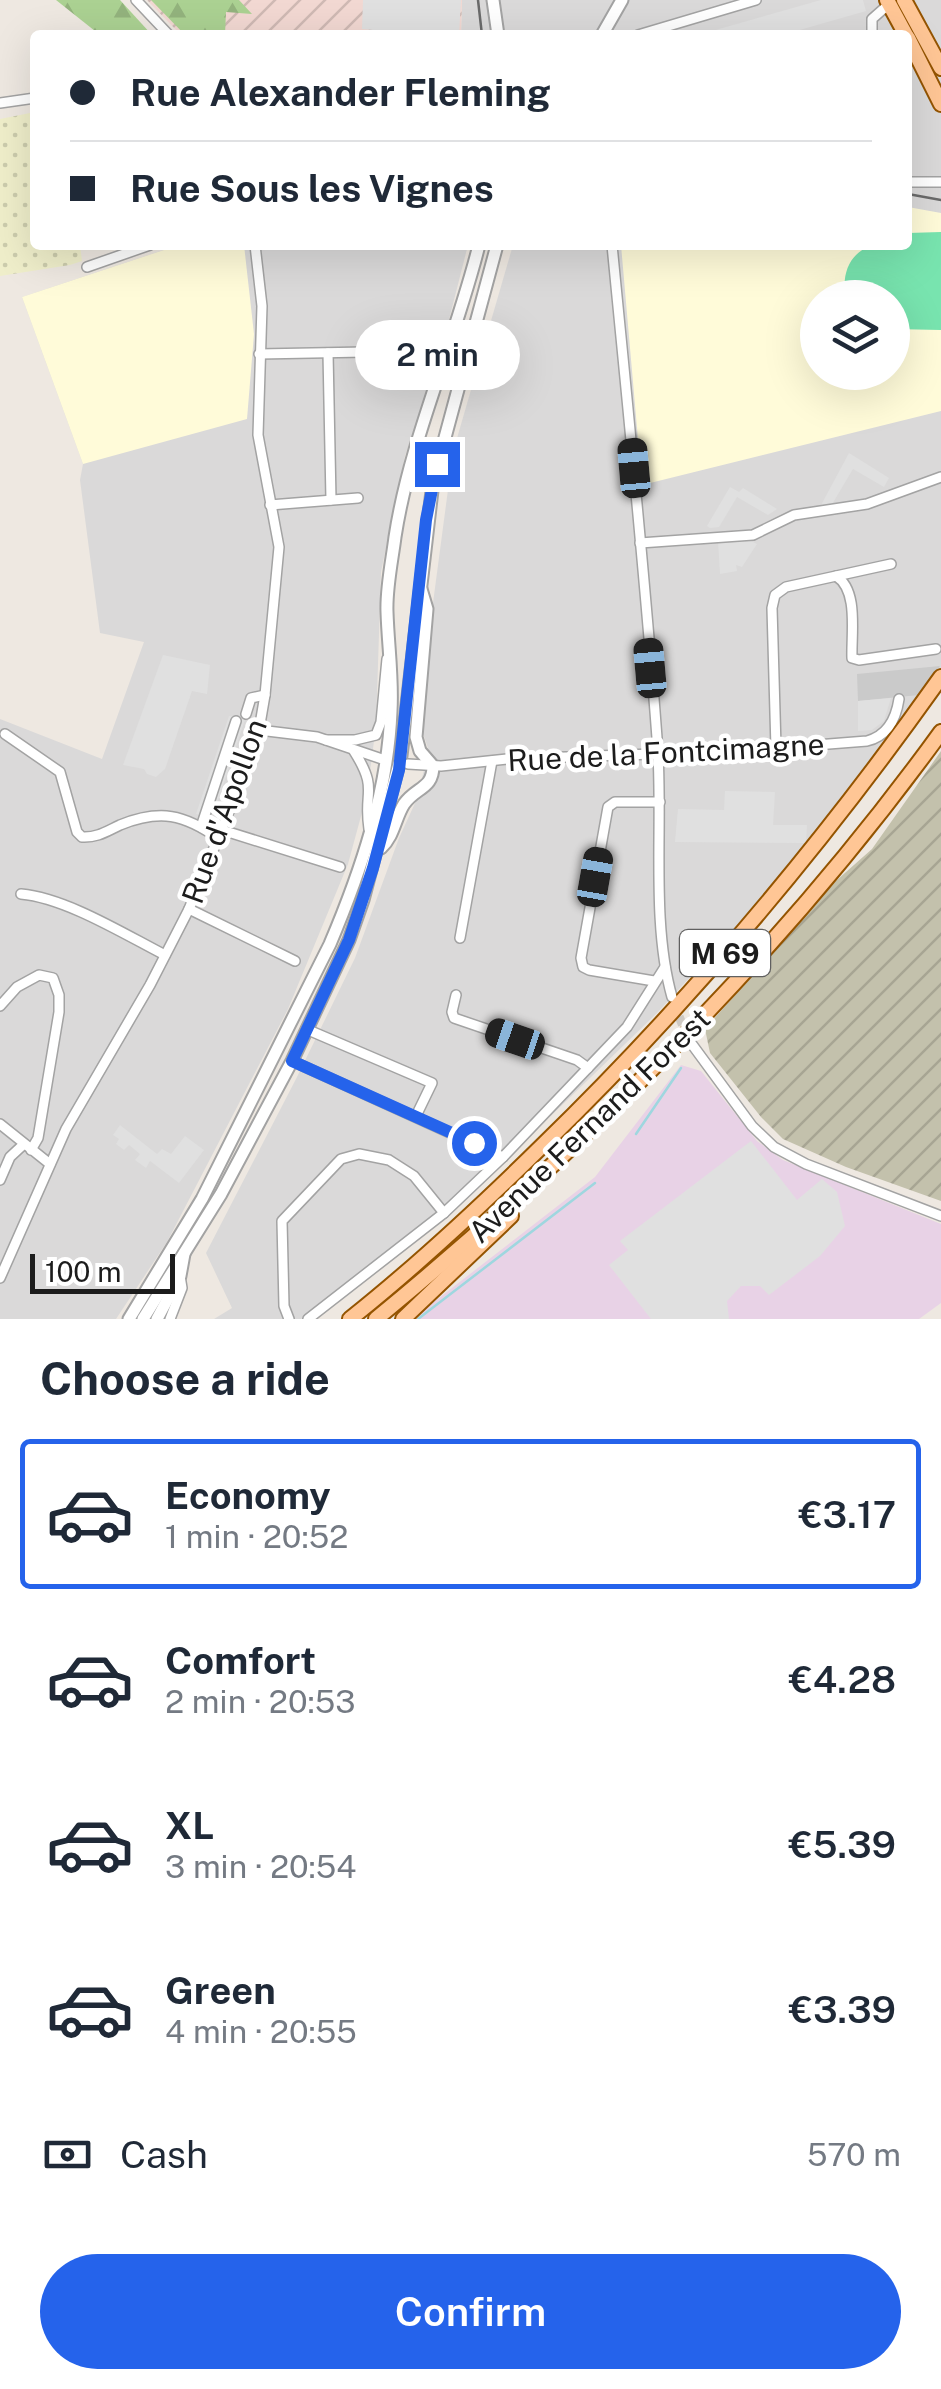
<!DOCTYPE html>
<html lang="en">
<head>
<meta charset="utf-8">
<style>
	body { margin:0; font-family:"Public Sans",sans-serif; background:#f2f2f3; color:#1f2937; height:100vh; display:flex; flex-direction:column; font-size:38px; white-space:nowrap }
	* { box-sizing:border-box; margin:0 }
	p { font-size:32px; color:#747a83 }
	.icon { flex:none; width:55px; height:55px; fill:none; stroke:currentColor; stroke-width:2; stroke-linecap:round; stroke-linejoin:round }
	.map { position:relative; height:1319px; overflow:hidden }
	.side { display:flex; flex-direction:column; background:#fff; flex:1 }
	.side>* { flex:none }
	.banner { position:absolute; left:30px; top:30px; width:882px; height:220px; border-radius:10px; box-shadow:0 10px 40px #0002; display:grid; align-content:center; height:220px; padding:0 40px; background:#fff }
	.controls { position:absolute; left:800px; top:280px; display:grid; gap:20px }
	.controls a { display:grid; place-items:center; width:110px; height:110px; border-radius:50%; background:#fff; box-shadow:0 10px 40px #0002; font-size:50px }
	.scale { position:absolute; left:30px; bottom:25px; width:145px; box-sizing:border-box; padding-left:10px; border:5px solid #1c1c1c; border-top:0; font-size:28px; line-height:35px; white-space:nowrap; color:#1c1c1c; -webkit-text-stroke:8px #fff; paint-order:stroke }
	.end { position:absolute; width:45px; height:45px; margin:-22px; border:12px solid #2563eb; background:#fff; box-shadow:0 0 0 5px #fff }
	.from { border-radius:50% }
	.bubble { position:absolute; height:70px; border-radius:35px; background:#fff; box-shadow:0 10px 40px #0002; font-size:32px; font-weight:600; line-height:70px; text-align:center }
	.car { position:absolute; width:30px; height:60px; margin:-30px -15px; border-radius:12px; box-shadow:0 0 8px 2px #0007; background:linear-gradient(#222 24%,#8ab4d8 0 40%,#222 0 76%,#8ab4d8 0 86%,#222 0) }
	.banner b { display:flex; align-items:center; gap:35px; height:95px; font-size:38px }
	.banner b+b { border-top:2px solid #e0e1e3 }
	.banner i { width:25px; height:25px; background:#1f2937 }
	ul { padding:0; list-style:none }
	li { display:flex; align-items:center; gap:30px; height:150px; margin:0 20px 15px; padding:0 20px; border:5px solid transparent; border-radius:10px }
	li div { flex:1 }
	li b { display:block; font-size:38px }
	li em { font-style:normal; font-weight:600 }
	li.on { border-color:#2563eb }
	li>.icon { width:90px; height:90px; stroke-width:1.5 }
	h2 { padding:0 40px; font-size:45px; line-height:120px }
	.pay { display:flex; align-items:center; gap:25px; height:110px; padding:0 40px; font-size:38px }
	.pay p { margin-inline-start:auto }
	.action { display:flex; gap:20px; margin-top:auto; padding:20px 40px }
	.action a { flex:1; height:115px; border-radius:60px; background:#2563eb; color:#fff; font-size:40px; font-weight:600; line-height:115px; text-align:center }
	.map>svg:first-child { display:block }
</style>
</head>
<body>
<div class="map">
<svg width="941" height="1319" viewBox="0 0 941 1319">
	<defs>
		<pattern id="military-furrows" width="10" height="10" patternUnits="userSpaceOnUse" patternTransform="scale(2.5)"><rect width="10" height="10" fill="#f2d8d2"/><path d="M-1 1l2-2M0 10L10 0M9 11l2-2" fill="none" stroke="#cfb9b4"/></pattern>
		<pattern id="construction-furrows" width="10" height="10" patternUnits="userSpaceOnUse" patternTransform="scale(2.5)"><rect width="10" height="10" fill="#c3c1ac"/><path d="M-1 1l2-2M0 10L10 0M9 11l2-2" fill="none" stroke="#a7a593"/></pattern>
		<pattern id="farmland-dots" width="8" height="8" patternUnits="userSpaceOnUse" patternTransform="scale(2.5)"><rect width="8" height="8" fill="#efeeca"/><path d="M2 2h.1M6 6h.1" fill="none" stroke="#ccccad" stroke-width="1.8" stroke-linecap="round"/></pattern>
		<pattern id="forest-firs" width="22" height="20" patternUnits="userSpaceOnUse" patternTransform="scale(2.5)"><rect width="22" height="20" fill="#abd192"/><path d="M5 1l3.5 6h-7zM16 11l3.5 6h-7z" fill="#93b37d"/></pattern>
	</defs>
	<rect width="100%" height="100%" fill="#eee8e1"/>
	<!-- residential -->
	<g fill="#dad9d9" fill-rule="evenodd">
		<path d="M462 0H941V668L792 866 657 1013 453 1211 301 1319H214L232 1308 206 1253 297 1077 355 958 399 838 416 801 429 751 421 728 431 618 453 452 513 245H908V35H461ZM818 298H892V372H818Z"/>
		<polygon points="179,245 468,245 442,347 405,456 381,572 376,726 367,794 348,864 288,1009 167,1242 116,1319 0,1319 0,719 102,759 144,642 100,633 80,480 83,464 22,297"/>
	</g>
	<!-- industrial -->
	<polygon fill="#e8d2e6" points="681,1065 701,1071 757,1141 783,1160 941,1224 941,1303 919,1319 412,1319 595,1177"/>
	<!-- education -->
	<g fill="#fffbd9" fill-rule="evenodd">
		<path d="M908 207 941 213V411L642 485 621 245H908ZM818 298H892V372H818Z"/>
		<polygon points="179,245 244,245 254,334 247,419 83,464 22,297"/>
	</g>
	<!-- religious -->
	<polygon fill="#cacaca" points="940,666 919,695 858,701 857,674"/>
	<!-- military -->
	<polygon fill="url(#military-furrows)" points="147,0 462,0 461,35 181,35"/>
	<!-- construction -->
	<polygon fill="url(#construction-furrows)" points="941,751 941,1201 846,1167 783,1139 761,1117 710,1053 705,1029 837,880 872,849"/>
	<!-- farmland -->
	<polygon fill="url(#farmland-dots)" points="30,113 35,127 35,245 80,245 82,261 70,265 0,276 0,119"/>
	<!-- forest -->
	<g fill="url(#forest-firs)">
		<polygon points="56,0 120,0 152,35 100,35"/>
		<polygon points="151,0 239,0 252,14 226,12 225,35 185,35"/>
	</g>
	<!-- pitch -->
	<path fill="#78e4af" d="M941 232V330L893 329 892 298 846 297C841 276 849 251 874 245 884 243 897 245 908 245V233Z"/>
	<!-- parking -->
	<g fill="#e0e0e0">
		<polygon points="363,0 461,0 459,35 373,35 373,30 362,29"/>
		<polygon points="821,0 863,0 866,11 782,35 698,35"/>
		<polygon points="849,453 889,478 884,487 853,469 831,506 820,507"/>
		<polygon points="730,487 739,492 743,488 777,509 768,515 737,497 719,527 710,528 707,526"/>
		<polygon points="746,539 757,544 742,567 736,565 737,571 720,574 718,542"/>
		<polygon points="163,655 210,665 207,694 192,691 165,769 156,777 147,774 144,769 123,765"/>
		<polygon points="891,698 884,721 872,730 858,731 858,701"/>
		<polygon points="229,716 245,720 217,803 211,802 207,817 196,814"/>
		<polygon points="725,791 775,792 773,825 807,825 806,843 675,842 678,809 724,810"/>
		<polygon points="120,1125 157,1154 162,1149 171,1154 185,1136 204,1150 179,1183 150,1161 146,1168 135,1160 140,1154 129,1145 124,1150 116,1144 119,1139 113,1135"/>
		<polygon points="751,1141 797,1200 822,1179 837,1192 845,1226 820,1256 769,1295 760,1286 741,1286 727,1301 729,1319 651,1319 609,1265 628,1250 620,1241"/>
	</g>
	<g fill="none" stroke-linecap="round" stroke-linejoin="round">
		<!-- stream -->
		<g stroke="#9ed7df" stroke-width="2.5">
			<polyline points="636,1134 681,1068"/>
			<polyline points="418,1319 595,1183"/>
		</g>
		<!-- minor-tunnel -->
		<polyline stroke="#cec9c3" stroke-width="9" stroke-dasharray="9 4.5" stroke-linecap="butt" points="674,1004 687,1036"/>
		<defs>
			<g id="minor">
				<polyline points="136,0 169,35"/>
				<polyline points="638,35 756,0"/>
				<polyline points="872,35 872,19 889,4"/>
				<polyline points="0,103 35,98"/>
				<polyline points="908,182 941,182"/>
				<path d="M612 245C628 410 645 574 657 738 664 820 650 919 672 997"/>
				<polyline points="87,267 150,245"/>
				<polyline points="328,353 331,500"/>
				<polyline points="259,354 365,352"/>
				<polyline points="270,505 358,498"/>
				<polyline points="640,543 753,535 794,515 867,504 941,477"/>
				<path d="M836 576C859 590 851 634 852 658L859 660 936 649"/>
				<polyline points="246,714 251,698 265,695"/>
				<polyline points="259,730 317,737 382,759"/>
				<path d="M5 734 60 772 77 832 82 837C97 838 107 831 120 825 160 809 184 814 219 839"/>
				<polyline points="326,740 355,740 376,735 381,722 387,659"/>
				<polyline points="776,748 772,608 775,595 786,587 891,564"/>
				<path d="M354 751C379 791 363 790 369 829"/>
				<path d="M408 764 441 766 507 759 653 754 663 757 867 741C887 736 896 719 899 699"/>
				<polyline points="201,827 236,721"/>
				<polyline points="222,830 340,867"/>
				<path d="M21 894C66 898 124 934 165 955"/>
				<polyline points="189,909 295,961"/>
				<polyline points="460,938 492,761"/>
				<polyline points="654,981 589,970 583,967 581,958 608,807 615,802 660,802"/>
				<polyline points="456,995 452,1012 454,1018 577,1060 588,1068"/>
				<polyline points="0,1006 17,987 39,975 53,978 59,995 59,1012 38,1138 31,1150"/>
				<polyline points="306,1029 432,1083 416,1116"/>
				<polyline points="691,1043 752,1126 774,1147 806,1164 941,1216"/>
				<polyline points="292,1061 503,1157"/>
				<polyline points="0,1124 50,1164"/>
				<polyline points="0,1180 10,1157 24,1144"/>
				<polyline points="0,1278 66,1129 150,985 189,909 248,765 259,730 265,695 279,547 258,435 262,306 255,245"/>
				<polyline points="170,1319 182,1288 180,1276"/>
				<polyline points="289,1319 284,1306 282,1221 341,1159 359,1154 389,1160 414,1176 444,1213"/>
				<polyline points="308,1319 444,1213 503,1157 627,1027 665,967"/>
			</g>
			<g id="tertiary">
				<polyline points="493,0 498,35"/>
				<polyline points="602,35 622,0"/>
				<path d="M381 848C394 836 395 818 404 804 416 787 433 789 433 766L420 751 416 737 427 609 421 589"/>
				<path d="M129 1319 202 1199 330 944C361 871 388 791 391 711 393 678 388 645 387 612 386 588 392 561 395 537 410 439 455 342 479 245"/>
				<polyline points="143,1319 221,1194 292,1061 349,940 363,900 401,756 433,482 497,245"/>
				<polyline points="157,1319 180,1276 184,1254"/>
			</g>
			<g id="primary">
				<polyline points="887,0 906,35"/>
				<polyline points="904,0 941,68"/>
				<polyline points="908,38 941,104"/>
				<path d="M350 1319C418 1265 480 1207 542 1146 690 1002 822 845 941 677"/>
				<path d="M376 1319C586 1146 781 953 941 732"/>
				<polyline points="403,1319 511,1216"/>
			</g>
		</defs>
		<!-- minor casing -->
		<use href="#minor" stroke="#a3a3a3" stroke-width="12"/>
		<!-- tertiary casing -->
		<use href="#tertiary" stroke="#a3a3a3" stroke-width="15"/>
		<!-- primary casing -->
		<use href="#primary" stroke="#945400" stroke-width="18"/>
		<!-- minor -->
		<use href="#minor" stroke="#fff" stroke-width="9"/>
		<!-- tertiary -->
		<use href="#tertiary" stroke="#fff" stroke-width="11"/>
		<!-- primary -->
		<use href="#primary" stroke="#ffc695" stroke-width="14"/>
		<!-- tram -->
		<g stroke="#6a6a6a" stroke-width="2.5">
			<polyline points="478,0 482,35"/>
			<polyline points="908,194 941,200"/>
		</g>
	</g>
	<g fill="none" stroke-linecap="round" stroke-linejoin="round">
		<!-- route -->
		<polyline stroke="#2563eb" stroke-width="12" points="437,464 426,520 399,770 373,868 349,940 292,1061 474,1143"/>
	</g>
	<g text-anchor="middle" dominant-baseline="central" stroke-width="9" stroke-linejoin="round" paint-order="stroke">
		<!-- shield labels -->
		<rect fill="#fff" stroke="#606060" stroke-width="2.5" x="680" y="930" width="90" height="46" rx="8"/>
		<g font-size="28" font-weight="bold" fill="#1c1c1c">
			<text x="725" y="953">M 69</text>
		</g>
		<!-- street labels -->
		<g font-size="30" fill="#1c1c1c" stroke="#fff">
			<text transform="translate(666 752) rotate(-3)">Rue de la Fontcimagne</text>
			<text transform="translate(224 811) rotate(-70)">Rue d'Apollon</text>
			<text transform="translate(589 1125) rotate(-44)">Avenue Fernand Forest</text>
		</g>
	</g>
</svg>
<div class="controls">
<a><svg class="icon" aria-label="layers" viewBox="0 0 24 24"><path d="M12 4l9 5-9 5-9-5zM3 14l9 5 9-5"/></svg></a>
</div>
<div class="scale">100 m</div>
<i class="end from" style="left:474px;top:1143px"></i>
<i class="end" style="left:437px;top:464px"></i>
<div class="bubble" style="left:355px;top:320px;width:165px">2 min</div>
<i class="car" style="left:634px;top:468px;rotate:355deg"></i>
<i class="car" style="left:650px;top:668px;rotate:355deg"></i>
<i class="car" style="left:595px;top:877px;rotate:10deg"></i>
<i class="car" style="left:515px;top:1039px;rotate:289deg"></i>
<div class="banner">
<b><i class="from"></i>Rue Alexander Fleming</b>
<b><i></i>Rue Sous les Vignes</b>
</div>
</div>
<section class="side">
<h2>Choose a ride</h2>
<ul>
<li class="on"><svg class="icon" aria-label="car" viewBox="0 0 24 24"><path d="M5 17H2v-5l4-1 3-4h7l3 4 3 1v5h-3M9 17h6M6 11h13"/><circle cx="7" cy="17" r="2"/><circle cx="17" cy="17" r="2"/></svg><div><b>Economy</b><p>1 min · 20:52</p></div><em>€3.17</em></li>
<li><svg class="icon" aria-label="car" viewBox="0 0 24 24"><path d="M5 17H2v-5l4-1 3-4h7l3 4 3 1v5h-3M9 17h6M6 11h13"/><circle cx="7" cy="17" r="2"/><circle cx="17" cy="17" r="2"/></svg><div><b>Comfort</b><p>2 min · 20:53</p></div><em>€4.28</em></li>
<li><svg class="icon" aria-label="car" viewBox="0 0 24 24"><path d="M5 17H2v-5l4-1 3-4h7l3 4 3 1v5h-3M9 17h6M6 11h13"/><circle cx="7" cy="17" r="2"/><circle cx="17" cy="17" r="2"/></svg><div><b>XL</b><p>3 min · 20:54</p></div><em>€5.39</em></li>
<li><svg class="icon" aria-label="car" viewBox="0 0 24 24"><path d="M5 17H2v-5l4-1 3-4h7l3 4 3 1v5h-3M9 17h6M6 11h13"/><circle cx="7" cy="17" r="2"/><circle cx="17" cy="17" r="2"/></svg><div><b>Green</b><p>4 min · 20:55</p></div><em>€3.39</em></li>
</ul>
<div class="pay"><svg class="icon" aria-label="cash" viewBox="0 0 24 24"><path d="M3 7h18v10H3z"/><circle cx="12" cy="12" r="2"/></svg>Cash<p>570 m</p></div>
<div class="action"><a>Confirm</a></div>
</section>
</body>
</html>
